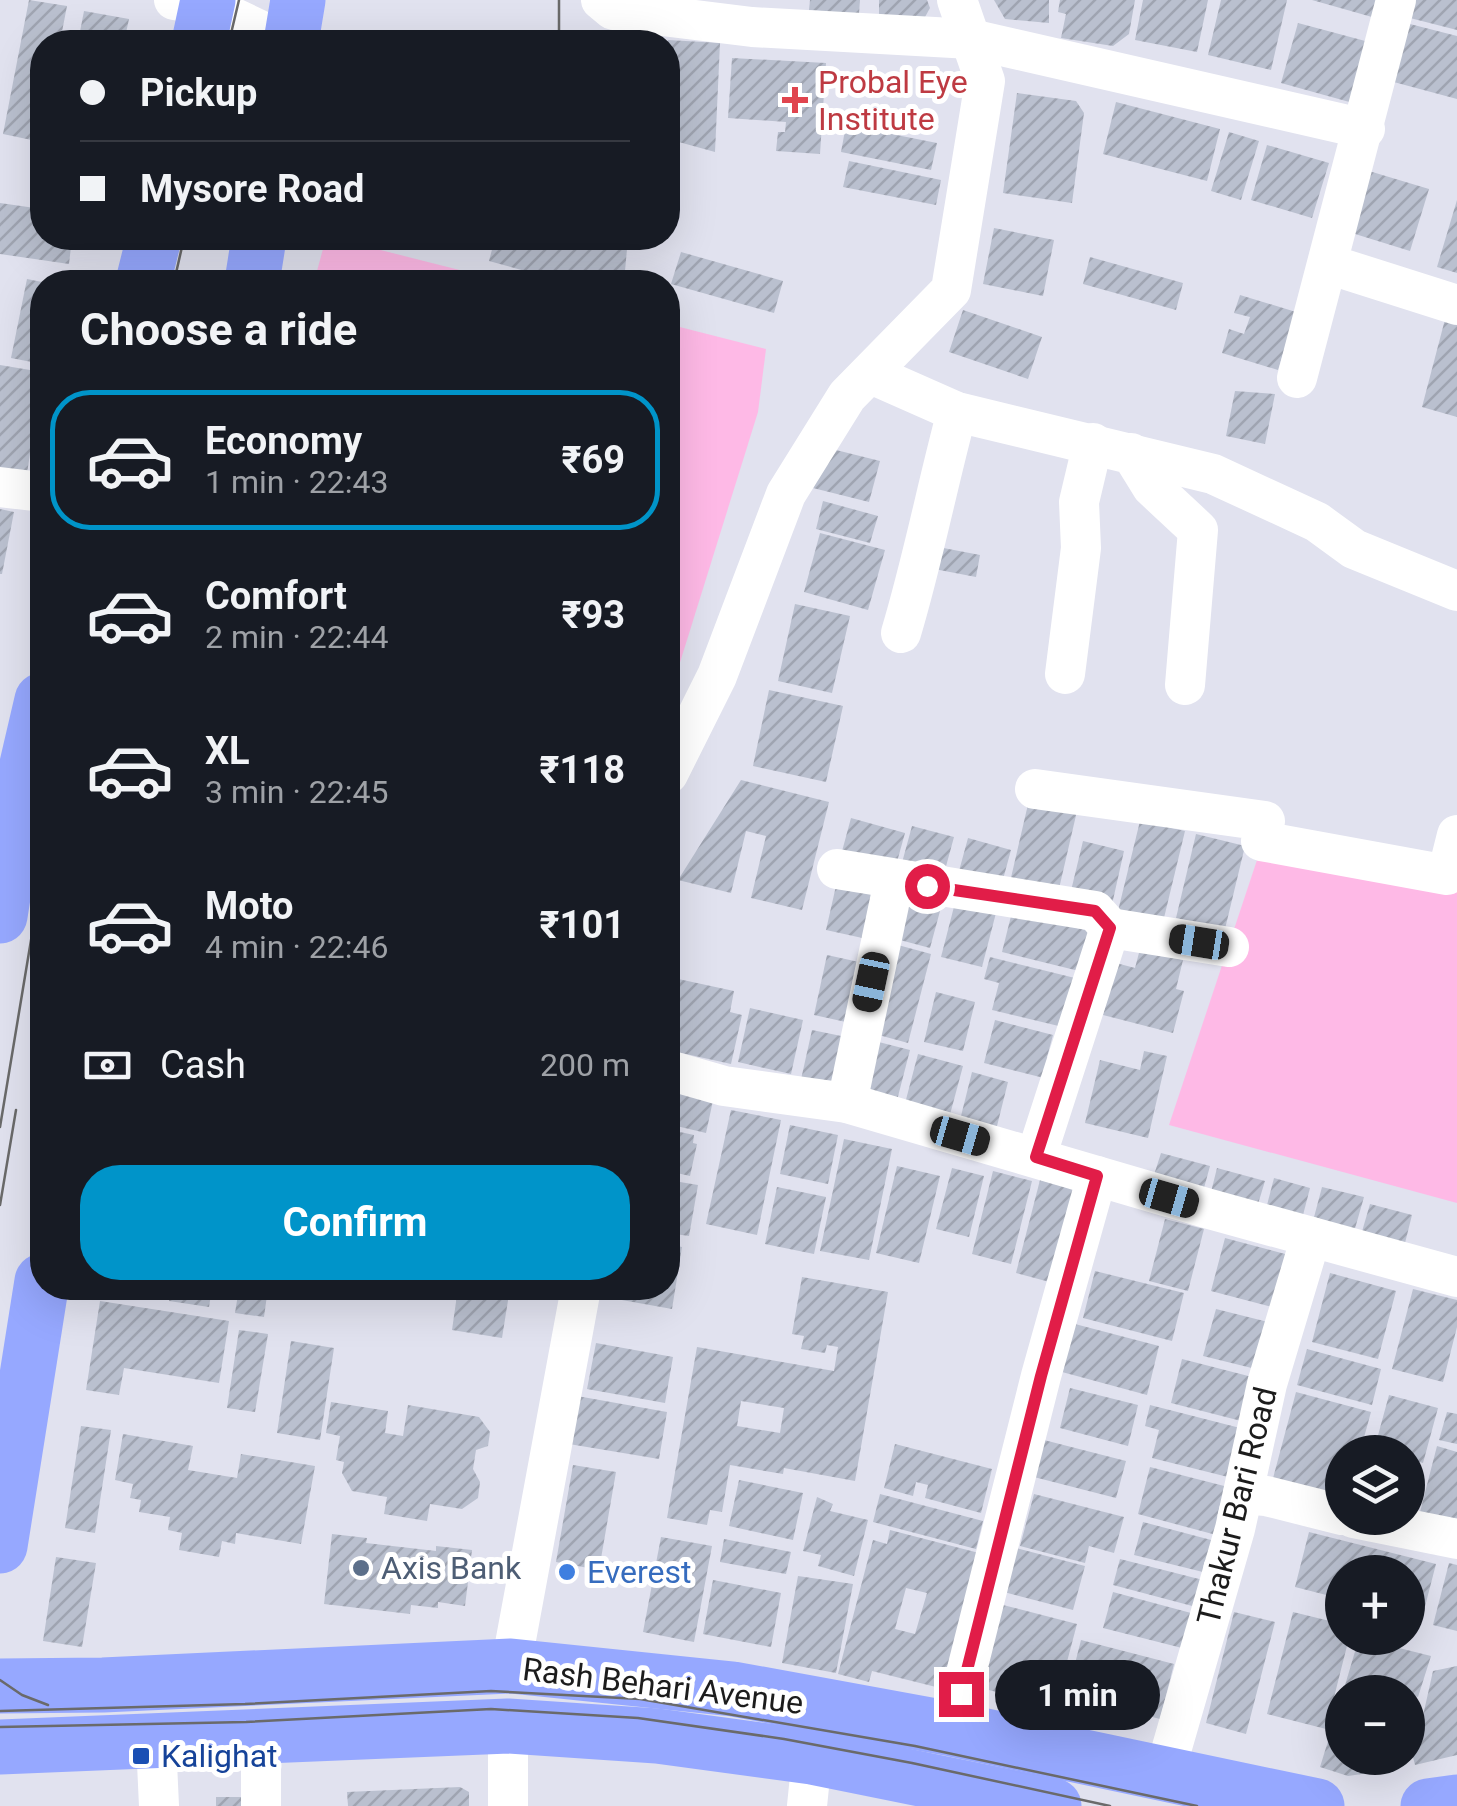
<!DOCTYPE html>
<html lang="en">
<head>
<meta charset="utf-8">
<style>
	body { margin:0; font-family:Roboto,sans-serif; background:#242831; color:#f1f3f6; height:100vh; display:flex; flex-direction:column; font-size:38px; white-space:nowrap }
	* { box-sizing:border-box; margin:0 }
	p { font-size:32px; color:#9ea1a6 }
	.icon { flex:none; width:55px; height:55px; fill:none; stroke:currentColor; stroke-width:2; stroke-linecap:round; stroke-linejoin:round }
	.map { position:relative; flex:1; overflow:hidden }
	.side { position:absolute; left:30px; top:270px; width:650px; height:1030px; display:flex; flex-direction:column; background:#171b24; border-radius:40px; box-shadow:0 10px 40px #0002 }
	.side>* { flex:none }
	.hud { position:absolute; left:30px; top:30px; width:650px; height:220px; border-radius:40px; box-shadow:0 10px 40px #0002; display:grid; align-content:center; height:220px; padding:0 50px; background:#171b24 }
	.buttons { position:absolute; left:1325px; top:1435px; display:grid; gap:20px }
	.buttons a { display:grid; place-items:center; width:100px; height:100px; border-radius:50%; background:#171b24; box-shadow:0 10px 40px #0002; font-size:50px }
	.end { position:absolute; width:45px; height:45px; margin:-22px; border:12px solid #e11d48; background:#fff; box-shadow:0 0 0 5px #fff }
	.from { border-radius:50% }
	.bubble { position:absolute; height:70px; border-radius:35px; background:#171b24; box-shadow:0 10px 40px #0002; font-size:32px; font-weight:700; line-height:70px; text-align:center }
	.car { position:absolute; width:30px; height:60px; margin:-30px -15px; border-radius:12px; box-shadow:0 0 8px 2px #0007; background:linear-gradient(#222 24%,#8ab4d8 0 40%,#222 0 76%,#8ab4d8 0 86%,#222 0) }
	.hud b { display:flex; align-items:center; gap:35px; height:95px; font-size:38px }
	.hud b+b { border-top:2px solid #363941 }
	.hud i { width:25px; height:25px; background:#f1f3f6 }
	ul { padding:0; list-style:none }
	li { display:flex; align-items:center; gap:30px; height:140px; margin:0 20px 15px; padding:0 30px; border:5px solid transparent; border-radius:40px }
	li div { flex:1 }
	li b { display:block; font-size:38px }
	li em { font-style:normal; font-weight:700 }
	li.on { border-color:#0094c9 }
	li>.icon { width:90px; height:90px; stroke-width:1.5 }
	h2 { padding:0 50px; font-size:45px; line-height:120px }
	.pay { display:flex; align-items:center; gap:25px; height:110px; padding:0 50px; font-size:38px }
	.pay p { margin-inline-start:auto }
	.button { display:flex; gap:20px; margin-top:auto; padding:20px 50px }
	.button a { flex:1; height:115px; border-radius:40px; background:#0094c9; color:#fff; font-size:40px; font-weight:700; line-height:115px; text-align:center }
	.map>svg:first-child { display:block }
</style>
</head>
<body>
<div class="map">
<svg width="1457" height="1806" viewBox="0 0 1457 1806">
	<defs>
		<pattern id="building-hatch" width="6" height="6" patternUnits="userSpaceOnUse" patternTransform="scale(2.5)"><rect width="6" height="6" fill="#bac0cf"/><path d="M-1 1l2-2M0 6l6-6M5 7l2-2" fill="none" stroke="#9fa4b1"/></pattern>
	</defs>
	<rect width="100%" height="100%" fill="#e1e2ef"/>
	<!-- park -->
	<g fill="#feb9e6">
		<polygon points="326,238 333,238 507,282 314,282"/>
		<polygon points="668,324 766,349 758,412 668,701"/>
		<polygon points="1260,851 1457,884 1457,1203 1169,1125"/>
	</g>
	<!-- building -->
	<g fill="url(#building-hatch)" fill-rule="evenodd">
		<polygon points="29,0 67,6 60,42 42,42 41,142 3,134"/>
		<polygon points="810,0 860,0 859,14 809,10"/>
		<polygon points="879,0 927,0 930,8 920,26 879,24"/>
		<polygon points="994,0 1049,0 1049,23 1005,19"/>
		<polygon points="1060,0 1135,0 1129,34 1113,46 1061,38 1066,14 1058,12"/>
		<polygon points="1143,0 1208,0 1197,52 1135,40"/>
		<polygon points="1221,0 1287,0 1271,70 1208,55"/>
		<polygon points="1312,0 1384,0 1379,19"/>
		<polygon points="1415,0 1457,0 1457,30 1410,18"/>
		<polygon points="84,11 129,19 124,42 78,42"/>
		<polygon points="1298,23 1369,42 1353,103 1281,83"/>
		<polygon points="1406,23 1457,36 1457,99 1390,81"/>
		<polygon points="668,40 720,43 715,152 668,139"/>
		<polygon points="732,58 826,63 820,154 776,151 778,132 785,132 786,122 728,118"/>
		<polygon points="1017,93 1076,101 1084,113 1072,203 1003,193"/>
		<polygon points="1116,102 1220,129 1207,181 1103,154"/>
		<polygon points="846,125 937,143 931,170 841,152"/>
		<polygon points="1229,132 1259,141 1241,200 1211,191"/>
		<polygon points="1267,145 1329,163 1312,218 1251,200"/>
		<polygon points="849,161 941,180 936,205 843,187"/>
		<polygon points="1369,171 1429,189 1410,251 1339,229"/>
		<polygon points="1457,200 1457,273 1437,267"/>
		<polygon points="0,203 42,209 42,238 72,238 69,264 0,254"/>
		<polygon points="994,228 1054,240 1043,296 983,284"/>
		<polygon points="495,238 628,238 624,282 565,282 489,261"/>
		<polygon points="681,252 783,281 774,313 671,284"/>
		<polygon points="1090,257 1183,283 1176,310 1083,284"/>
		<polygon points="27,279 42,282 42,364 11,358"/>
		<polygon points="1240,295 1296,312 1278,370 1222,353 1229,329 1244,334 1250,317 1234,313"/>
		<polygon points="1448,308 1457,311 1457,417 1422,407"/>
		<polygon points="963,310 1042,337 1028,379 949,352"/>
		<polygon points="0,365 42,372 27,474 0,469"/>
		<polygon points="1235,391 1275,394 1265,444 1226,436"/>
		<polygon points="832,449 880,461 869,502 813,488"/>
		<polygon points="823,501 878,516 870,543 816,529"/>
		<polygon points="0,509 14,512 2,574 0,574"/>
		<polygon points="820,533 885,550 868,610 804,592"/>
		<polygon points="933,546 980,555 976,577 929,568"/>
		<polygon points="795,604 850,616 832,693 778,681"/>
		<polygon points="769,690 843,706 826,782 753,766"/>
		<polygon points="741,780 829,802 802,910 751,898 766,836 746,831 731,893 678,880"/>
		<polygon points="1029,800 1077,811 1058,893 1010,882"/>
		<polygon points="851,818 905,833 895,869 841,855"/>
		<polygon points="1140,821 1185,831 1163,922 1118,911"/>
		<polygon points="912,826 954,837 942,881 900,870"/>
		<polygon points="1196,834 1245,846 1225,929 1176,918"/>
		<polygon points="968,838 1011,850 999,894 956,882"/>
		<polygon points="1083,841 1124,851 1111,909 1069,899"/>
		<polygon points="838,877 888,888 876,941 826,930"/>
		<polygon points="897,888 943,900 930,948 885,936"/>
		<polygon points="956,899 997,909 982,967 941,957"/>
		<polygon points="1012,912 1089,931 1079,971 1002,952"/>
		<polygon points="887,942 931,954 908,1043 864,1031"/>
		<polygon points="1140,949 1183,960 1176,989 1184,991 1173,1033 1103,1015 1116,963 1135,968"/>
		<polygon points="827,955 868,964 855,1024 814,1015"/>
		<polygon points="990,957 1079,979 1067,1028 992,1010 999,983 984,979"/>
		<polygon points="669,977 734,991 730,1012 742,1015 731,1064 668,1050"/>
		<polygon points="936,992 975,1002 963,1051 924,1042"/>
		<polygon points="750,1008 803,1020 791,1074 738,1062"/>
		<polygon points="995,1020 1053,1035 1047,1057 1053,1059 1048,1079 984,1063"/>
		<polygon points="812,1030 851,1038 838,1093 800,1084"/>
		<polygon points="867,1039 910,1050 895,1108 852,1097"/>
		<polygon points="1144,1051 1167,1056 1148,1138 1085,1123 1100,1060 1140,1070"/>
		<polygon points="918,1054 963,1066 948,1122 903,1111"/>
		<polygon points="972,1072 1008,1082 995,1134 959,1124"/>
		<polygon points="668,1086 714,1096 706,1133 668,1124"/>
		<polygon points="731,1110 781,1120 757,1235 706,1224"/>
		<polygon points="790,1125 838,1135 828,1184 780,1174"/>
		<polygon points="680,1132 694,1135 693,1143 697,1144 690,1176 668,1171 668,1139 678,1141"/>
		<polygon points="844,1139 892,1149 869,1260 820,1251"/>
		<polygon points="1161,1153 1210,1166 1204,1188 1154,1175"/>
		<polygon points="897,1166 940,1176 919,1263 876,1253"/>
		<polygon points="952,1168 984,1176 969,1237 936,1229"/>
		<polygon points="1217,1168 1265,1181 1258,1204 1211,1192"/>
		<polygon points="993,1171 1032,1181 1011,1264 972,1254"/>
		<polygon points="1274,1178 1310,1188 1302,1219 1266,1209"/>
		<polygon points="668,1180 698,1185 689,1236 668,1233"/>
		<polygon points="1040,1180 1081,1191 1057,1284 1016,1273"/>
		<polygon points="777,1187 826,1197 814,1254 765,1244"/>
		<polygon points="1322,1187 1364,1197 1354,1232 1313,1221"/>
		<polygon points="1370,1204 1412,1215 1404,1247 1361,1235"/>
		<polygon points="1165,1219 1204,1229 1188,1291 1149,1281"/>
		<polygon points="1225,1238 1289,1255 1276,1308 1211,1291"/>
		<polygon points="668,1244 682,1247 672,1309 605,1297 607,1288 668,1288"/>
		<polygon points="1095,1271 1184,1293 1172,1341 1083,1318"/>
		<polygon points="1330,1273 1396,1291 1378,1359 1312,1342"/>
		<path d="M802 1277 888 1292 855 1481 784 1468 783 1474 730 1465 722 1512 710 1510 707 1525 667 1518 697 1347 834 1371 838 1347 827 1345 825 1353 801 1349 804 1336 792 1334ZM741 1401 784 1408 780 1433 737 1426Z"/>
		<polygon points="120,1288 153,1288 151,1299 119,1293"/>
		<polygon points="171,1288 212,1288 209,1307 169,1301"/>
		<polygon points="239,1288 268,1288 264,1317 235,1313"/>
		<polygon points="458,1288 510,1288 502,1338 452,1330"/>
		<polygon points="1413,1289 1457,1300 1457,1327 1443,1382 1392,1369"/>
		<polygon points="100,1301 229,1321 219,1383 124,1368 119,1395 86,1390"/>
		<polygon points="1216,1309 1280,1325 1268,1372 1203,1356"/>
		<polygon points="1075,1324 1159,1346 1147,1395 1062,1372"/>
		<polygon points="239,1330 268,1334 255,1412 227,1408"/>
		<polygon points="291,1341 334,1348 320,1440 277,1433"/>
		<polygon points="596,1343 673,1357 665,1403 587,1389"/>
		<polygon points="1307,1349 1381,1369 1372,1405 1297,1385"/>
		<polygon points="1182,1359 1260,1379 1249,1423 1171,1403"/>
		<polygon points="1070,1388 1138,1405 1128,1446 1060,1428"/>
		<polygon points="1296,1392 1371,1412 1360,1452 1342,1452 1342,1500 1272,1482"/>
		<polygon points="1389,1395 1438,1408 1423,1463 1408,1459 1408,1452 1374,1450"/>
		<polygon points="577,1396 667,1412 659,1459 569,1444"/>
		<polygon points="331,1402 388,1411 385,1433 403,1436 408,1405 479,1417 490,1432 488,1446 476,1450 473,1469 480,1482 478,1498 462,1509 430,1504 427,1521 384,1514 387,1497 352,1491 342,1473 344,1462 336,1460 340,1436 326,1433"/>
		<polygon points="1150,1405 1244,1429 1232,1478 1152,1458 1159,1430 1145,1426"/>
		<polygon points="1447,1412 1457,1414 1457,1444 1439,1440"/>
		<polygon points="81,1426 111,1430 95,1533 65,1528"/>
		<polygon points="123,1434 193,1446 188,1470 237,1478 241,1454 315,1466 301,1544 236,1533 235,1544 222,1541 219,1557 179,1550 182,1533 168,1530 170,1517 139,1512 141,1500 130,1498 133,1484 115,1480"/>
		<polygon points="1044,1440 1126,1461 1116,1498 1034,1477"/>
		<polygon points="895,1444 992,1469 981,1513 925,1498 928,1485 916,1482 913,1496 884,1488"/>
		<polygon points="1437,1446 1457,1452 1457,1522 1420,1512"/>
		<polygon points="1408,1463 1418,1466 1409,1502 1408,1501"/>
		<polygon points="573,1465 616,1472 599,1570 556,1562"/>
		<polygon points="1150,1467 1232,1488 1220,1536 1138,1514"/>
		<polygon points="739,1480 803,1493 793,1540 729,1526"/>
		<polygon points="880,1494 983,1521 976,1549 873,1522"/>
		<polygon points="1034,1494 1124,1517 1114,1553 1089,1546 1085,1563 1020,1546"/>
		<polygon points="817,1497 833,1504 830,1511 868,1520 854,1576 818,1566 821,1555 803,1551"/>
		<polygon points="1143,1522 1215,1541 1207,1573 1134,1555"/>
		<path d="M890 1530 979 1553 944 1689 872 1671 869 1682 838 1674 873 1540 887 1544ZM906 1588 927 1593 915 1634 895 1629Z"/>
		<polygon points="1309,1532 1436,1564 1422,1618 1408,1615 1408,1572 1342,1572 1342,1599 1295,1587"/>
		<polygon points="332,1534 367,1538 366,1543 436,1551 436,1546 472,1550 465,1606 438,1602 438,1608 411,1605 410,1614 324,1604"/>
		<polygon points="661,1537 712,1546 694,1642 643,1632"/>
		<polygon points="724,1539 791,1552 786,1574 720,1562"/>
		<polygon points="1016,1548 1085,1566 1073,1610 1004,1592"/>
		<polygon points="56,1557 96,1563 82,1647 43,1641"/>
		<polygon points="1120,1559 1203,1580 1196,1607 1113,1585"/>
		<polygon points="1449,1563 1457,1565 1457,1631 1433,1625"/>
		<polygon points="798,1576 853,1584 836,1673 782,1663"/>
		<polygon points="713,1580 781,1593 771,1647 703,1634"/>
		<polygon points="1113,1592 1191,1613 1182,1648 1103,1628"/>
		<polygon points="999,1604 1077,1624 1055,1707 977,1687"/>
		<polygon points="1234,1612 1275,1622 1246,1734 1206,1723"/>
		<polygon points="1293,1612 1342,1624 1342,1638 1349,1638 1326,1729 1267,1714"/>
		<polygon points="1359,1638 1431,1656 1418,1697 1384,1687 1382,1692 1343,1692"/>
		<polygon points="1081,1640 1174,1664 1160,1719 1067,1695"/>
		<polygon points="1457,1666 1457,1755 1415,1765 1409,1741 1418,1738 1433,1671"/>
		<polygon points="1342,1696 1342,1758 1400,1758 1396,1769 1348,1776 1320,1767"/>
		<polygon points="460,1787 469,1792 469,1806 348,1806 347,1792"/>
		<rect x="216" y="1797" width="36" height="9"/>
	</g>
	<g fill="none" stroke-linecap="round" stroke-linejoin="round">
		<!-- street -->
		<g stroke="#fff" stroke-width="40">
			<polyline points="174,0 207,5 285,42"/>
			<polyline points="601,0 613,10 752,27 971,39 1365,129"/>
			<polyline points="1328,264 1457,305"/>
			<polyline points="871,374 957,412 1213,474 1317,522 1354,549 1457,591"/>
			<polyline points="1297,378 1396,0"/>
			<polyline points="1131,453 1152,487 1198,530 1185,685"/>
			<polyline points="0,487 42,492"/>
			<path d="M901 633C923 560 937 486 957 412"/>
			<polyline points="1065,674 1081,548 1079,502 1093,443"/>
			<polyline points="668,774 717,676 786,494 847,396 951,290 985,81 957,0"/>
			<polyline points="1035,789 1265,821 1261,841 1447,875 1457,835"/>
			<polyline points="837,869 1095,911 1110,928"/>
			<polyline points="668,1070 724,1086 847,1103 1206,1208 1457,1277"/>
			<polyline points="847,1103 894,881"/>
			<polyline points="1036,1157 1110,928 1229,947"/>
			<polyline points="1243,1494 1266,1496 1342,1515"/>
			<polyline points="1353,1518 1457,1539"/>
			<polyline points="511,1666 581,1288"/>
			<polyline points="952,1729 1041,1376 1097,1176"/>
			<polyline points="261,1737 261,1806"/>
			<polyline points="156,1741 159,1806"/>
			<polyline points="1164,1775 1235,1529 1267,1384 1311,1237"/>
			<polyline points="508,1806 508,1726"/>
			<polyline points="807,1806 812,1757"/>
		</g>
		<!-- primary -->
		<g stroke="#96a8ff" stroke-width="55">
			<polyline points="199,42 208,0"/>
			<polyline points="291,42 298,0"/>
			<polyline points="143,282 154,238"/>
			<polyline points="252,282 259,238"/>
			<polyline points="0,916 17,807 42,700"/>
			<polyline points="0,1546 42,1281"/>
			<polyline points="0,1686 103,1685 511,1666 733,1689 952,1729 1317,1806"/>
			<polyline points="0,1747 508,1726 657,1736 812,1757 1054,1806"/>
			<polyline points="1428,1806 1457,1802"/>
		</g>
		<!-- tram -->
		<g stroke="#6a6a6a" stroke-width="2.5">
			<polyline points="559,0 559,42"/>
			<polyline points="229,42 239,0"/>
			<polyline points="174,282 184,238"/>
			<polyline points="0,1127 42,874"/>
			<polyline points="0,1205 16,1110"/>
			<polyline points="0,1680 22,1695 48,1705"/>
			<polyline points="0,1711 245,1704 491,1691 640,1699 915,1746 1197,1806"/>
			<polyline points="0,1727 246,1722 491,1709 638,1718 784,1739 912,1763 1110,1806"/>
		</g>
	</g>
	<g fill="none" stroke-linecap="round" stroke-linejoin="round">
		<!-- route -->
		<polyline stroke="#e11d48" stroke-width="12" points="927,886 1095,911 1110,928 1036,1157 1097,1176 1041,1376 961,1694"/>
	</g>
	<!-- markers -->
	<path fill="#e0444e" stroke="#fff" stroke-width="4" d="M790 85h10v10h10v10h-10v10h-10v-10h-10v-10h10z"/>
	<circle fill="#5c6f8a" stroke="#fff" stroke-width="4" cx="361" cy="1568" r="10"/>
	<circle fill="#3f7fe0" stroke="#fff" stroke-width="4" cx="567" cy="1572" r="10"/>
	<rect fill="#1a4fb4" stroke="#fff" stroke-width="4" x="131" y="1746" width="20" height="20" rx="5"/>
	<g text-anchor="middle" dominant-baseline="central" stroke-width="10" stroke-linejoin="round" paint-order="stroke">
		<!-- health labels -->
		<g font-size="32" fill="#be3a42" stroke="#fff" text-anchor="start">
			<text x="818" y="82">Probal Eye<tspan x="818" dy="37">Institute</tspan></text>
		</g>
		<!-- street labels -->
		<g font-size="32" fill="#1c1c1c" stroke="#fff">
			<text transform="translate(1237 1506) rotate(-76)">Thakur Bari Road</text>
			<text transform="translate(663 1686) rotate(7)">Rash Behari Avenue</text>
		</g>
		<!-- service labels -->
		<g font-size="32" fill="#4e5e75" stroke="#fff" text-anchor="start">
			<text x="381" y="1568">Axis Bank</text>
		</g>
		<!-- shop labels -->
		<g font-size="32" fill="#366cbe" stroke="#fff" text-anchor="start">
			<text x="587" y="1572">Everest</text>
		</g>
		<!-- transit labels -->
		<g font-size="32" fill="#164399" stroke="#fff" text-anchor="start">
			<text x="161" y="1756">Kalighat</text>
		</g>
	</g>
</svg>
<div class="buttons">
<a><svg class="icon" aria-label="layers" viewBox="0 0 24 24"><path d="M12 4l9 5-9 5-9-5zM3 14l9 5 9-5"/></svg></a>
<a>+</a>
<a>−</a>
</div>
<i class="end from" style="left:927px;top:886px"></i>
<i class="end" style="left:961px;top:1694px"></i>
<div class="bubble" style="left:995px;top:1660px;width:165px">1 min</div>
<i class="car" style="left:1199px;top:942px;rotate:279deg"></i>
<i class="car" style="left:871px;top:982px;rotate:192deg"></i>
<i class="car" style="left:960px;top:1136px;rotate:106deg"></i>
<i class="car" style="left:1169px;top:1198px;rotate:106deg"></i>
<div class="hud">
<b><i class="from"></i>Pickup</b>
<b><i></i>Mysore Road</b>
</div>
<section class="side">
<h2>Choose a ride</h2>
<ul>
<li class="on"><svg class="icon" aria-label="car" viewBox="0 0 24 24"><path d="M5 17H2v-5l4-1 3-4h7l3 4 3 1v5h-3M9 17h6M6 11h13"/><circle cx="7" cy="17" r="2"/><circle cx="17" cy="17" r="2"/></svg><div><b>Economy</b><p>1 min · 22:43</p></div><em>₹69</em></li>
<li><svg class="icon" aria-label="car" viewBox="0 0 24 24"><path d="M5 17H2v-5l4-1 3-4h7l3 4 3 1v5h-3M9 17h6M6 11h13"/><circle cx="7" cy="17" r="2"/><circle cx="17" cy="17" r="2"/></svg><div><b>Comfort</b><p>2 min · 22:44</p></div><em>₹93</em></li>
<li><svg class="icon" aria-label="car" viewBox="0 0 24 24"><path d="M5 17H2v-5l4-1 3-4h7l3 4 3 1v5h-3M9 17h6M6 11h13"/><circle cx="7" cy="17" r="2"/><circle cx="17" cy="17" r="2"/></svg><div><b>XL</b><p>3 min · 22:45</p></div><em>₹118</em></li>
<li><svg class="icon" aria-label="car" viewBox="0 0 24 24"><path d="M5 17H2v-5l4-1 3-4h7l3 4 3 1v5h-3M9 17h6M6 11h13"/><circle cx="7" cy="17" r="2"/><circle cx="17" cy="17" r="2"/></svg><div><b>Moto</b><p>4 min · 22:46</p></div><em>₹101</em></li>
</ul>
<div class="pay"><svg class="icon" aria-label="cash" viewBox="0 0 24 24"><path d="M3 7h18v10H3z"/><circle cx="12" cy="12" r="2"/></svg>Cash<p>200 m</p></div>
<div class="button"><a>Confirm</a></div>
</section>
</div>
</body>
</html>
